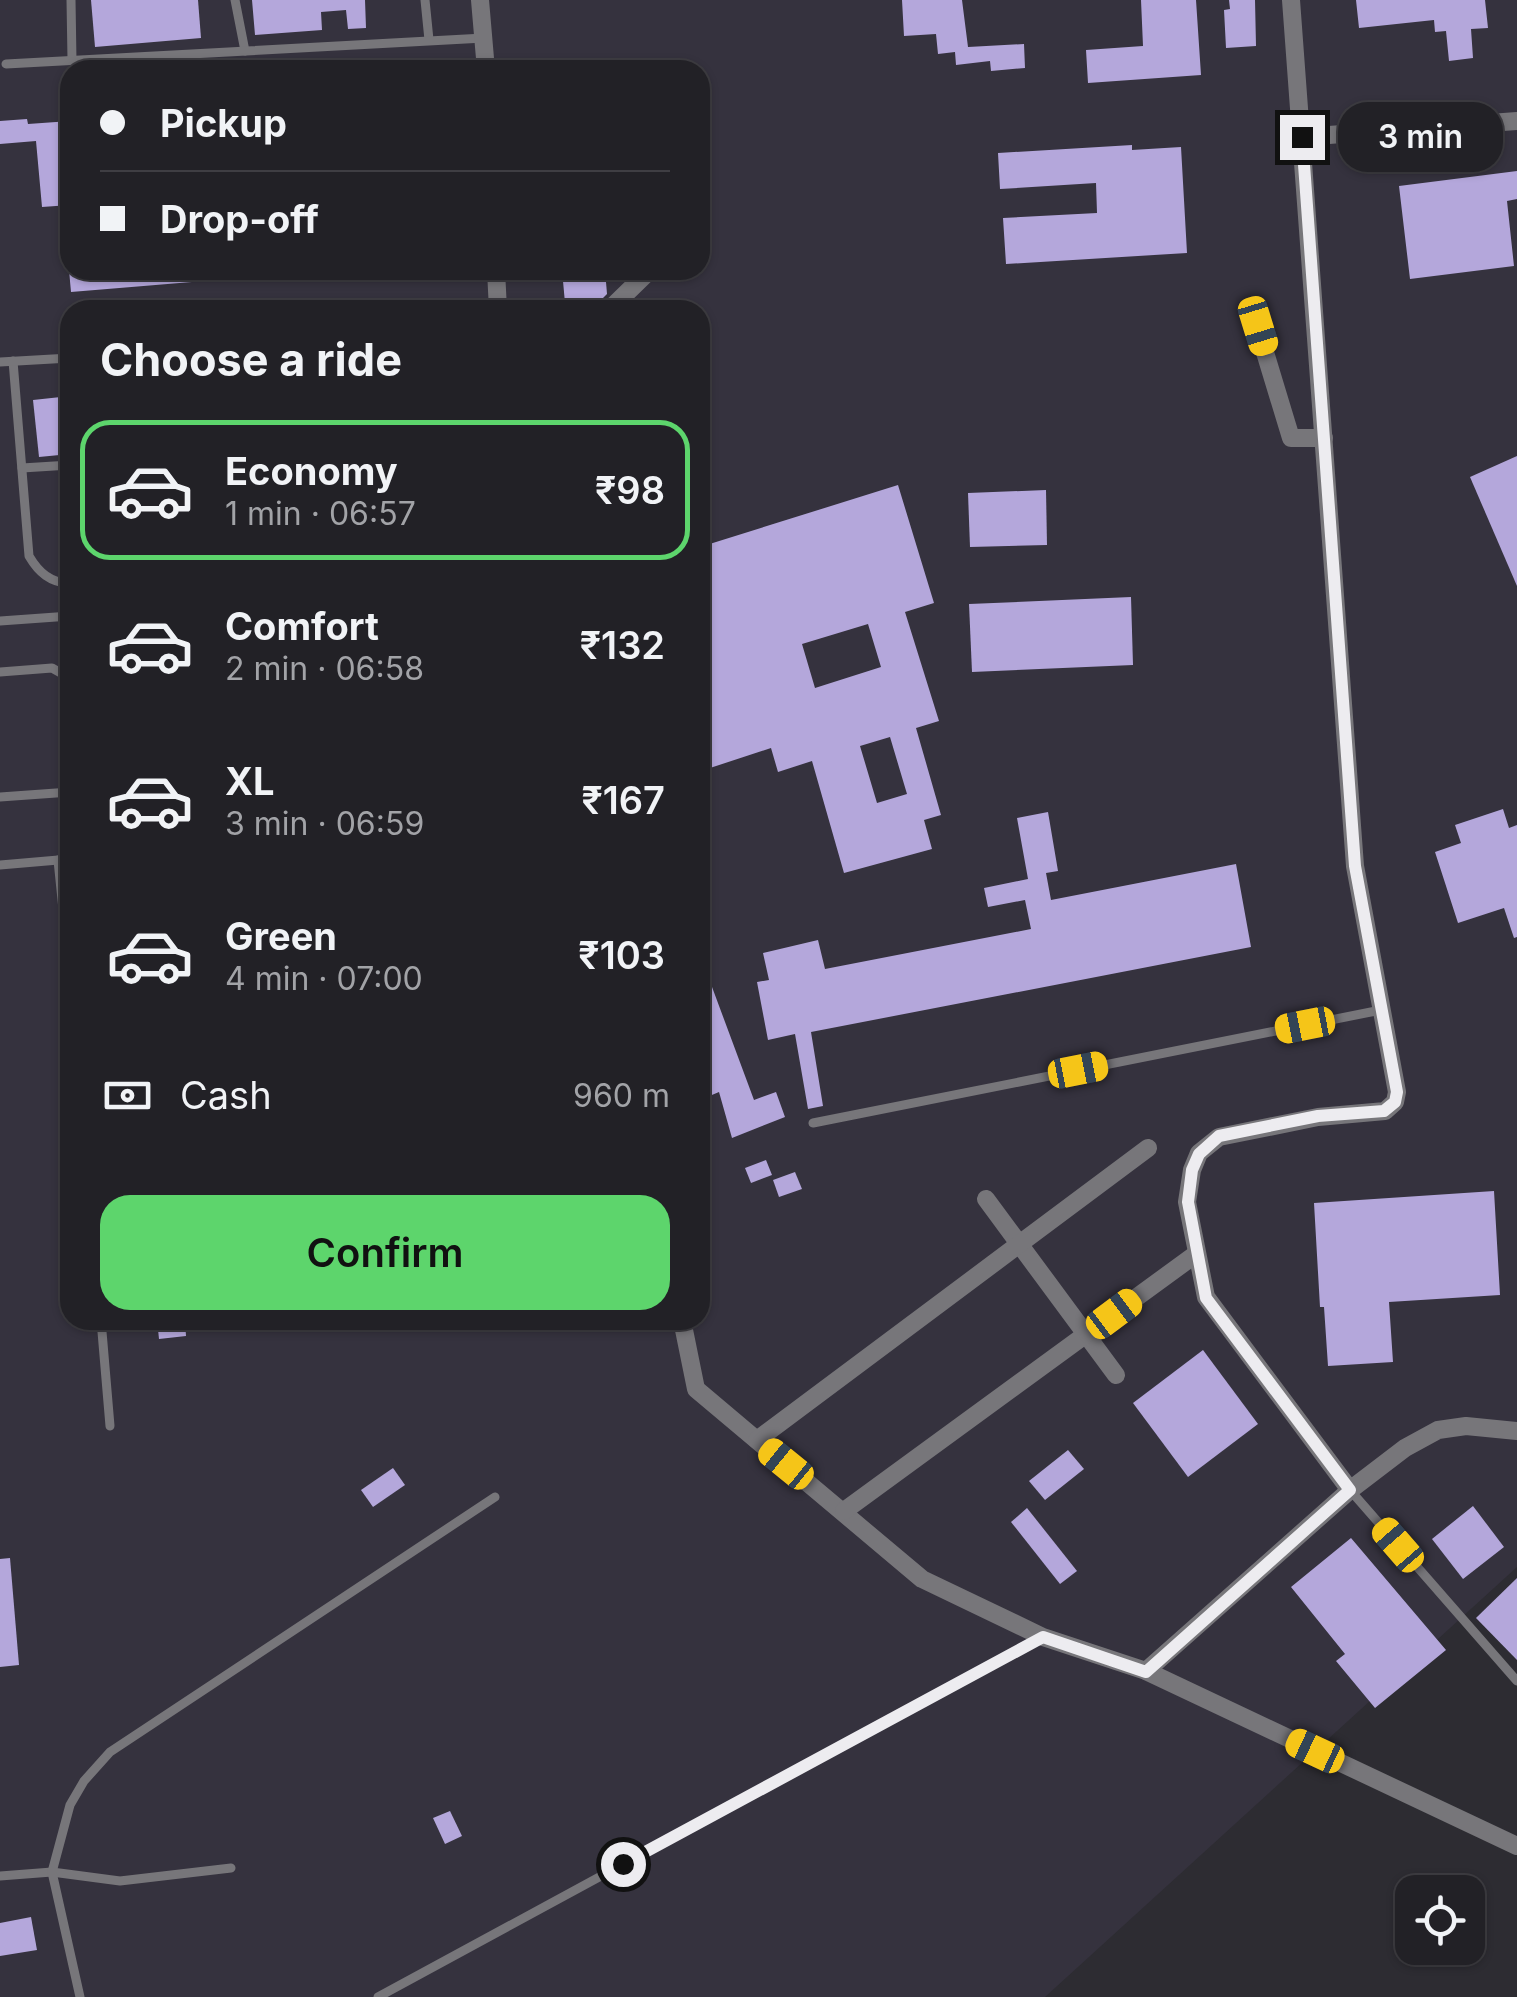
<!DOCTYPE html>
<html lang="en">
<head>
<meta charset="utf-8">
<style>
	body { margin:0; font-family:Inter,sans-serif; background:#2a292e; color:#f1f3f6; height:100vh; display:flex; flex-direction:column; font-size:38px; white-space:nowrap }
	* { box-sizing:border-box; margin:0 }
	p { font-size:32px; color:#a2a3a7 }
	.icon { flex:none; width:55px; height:55px; fill:none; stroke:currentColor; stroke-width:2; stroke-linecap:round; stroke-linejoin:round }
	.map { position:relative; flex:1; overflow:hidden }
	.sheet { position:absolute; left:60px; top:300px; width:650px; height:1030px; display:flex; flex-direction:column; background:#222126; border-radius:30px; box-shadow:0 2px 8px #0004,0 0 0 2px #3f3e43 }
	.sheet>* { flex:none }
	.banner { position:absolute; left:60px; top:60px; width:650px; height:220px; border-radius:30px; box-shadow:0 2px 8px #0004,0 0 0 2px #3f3e43; display:grid; align-content:center; height:220px; padding:0 40px; background:#222126 }
	.controls { position:absolute; left:1395px; top:1875px; display:grid; gap:20px }
	.controls a { display:grid; place-items:center; width:90px; height:90px; border-radius:20px; background:#222126; box-shadow:0 2px 8px #0004,0 0 0 2px #3f3e43; font-size:50px }
	.end { position:absolute; width:45px; height:45px; margin:-22px; border:12px solid #edecf0; background:#111; box-shadow:0 0 0 5px #111 }
	.from { border-radius:50% }
	.bubble { position:absolute; height:70px; border-radius:30px; background:#222126; box-shadow:0 2px 8px #0004,0 0 0 2px #3f3e43; font-size:32px; font-weight:600; line-height:70px; text-align:center }
	.car { position:absolute; width:30px; height:60px; margin:-30px -15px; border-radius:12px; box-shadow:0 0 8px 2px #0007; background:linear-gradient(#f5c518 24%,#345 0 40%,#f5c518 0 76%,#345 0 86%,#f5c518 0) }
	.banner b { display:flex; align-items:center; gap:35px; height:95px; font-size:38px }
	.banner b+b { border-top:2px solid #3f3e43 }
	.banner i { width:25px; height:25px; background:#f1f3f6 }
	ul { padding:0; list-style:none }
	li { display:flex; align-items:center; gap:30px; height:140px; margin:0 20px 15px; padding:0 20px; border:5px solid transparent; border-radius:30px }
	li div { flex:1 }
	li b { display:block; font-size:38px }
	li em { font-style:normal; font-weight:600 }
	li.on { border-color:#5dd56c }
	li>.icon { width:90px; height:90px; stroke-width:1.5 }
	h2 { padding:0 40px; font-size:45px; line-height:120px }
	.pay { display:flex; align-items:center; gap:25px; height:110px; padding:0 40px; font-size:38px }
	.pay p { margin-inline-start:auto }
	.action { display:flex; gap:20px; margin-top:auto; padding:20px 40px }
	.action a { flex:1; height:115px; border-radius:30px; background:#5dd56c; color:#111; font-size:40px; font-weight:600; line-height:115px; text-align:center }
	.map>svg:first-child { display:block }
</style>
</head>
<body>
<div class="map">
<svg width="1517" height="1997" viewBox="0 0 1517 1997">
	<rect width="100%" height="100%" fill="#2d2c32"/>
	<!-- built -->
	<path fill="#35323e" fill-rule="evenodd" d="M0 0H1517V1567L1045 1997H0ZM70 70H700V270H70ZM70 310H700V1320H70Z"/>
	<!-- building -->
	<g fill="#b4a7db" fill-rule="evenodd">
		<polygon points="91,0 198,0 201,38 95,47"/>
		<polygon points="252,0 365,0 366,28 348,29 346,10 321,12 322,30 255,35"/>
		<polygon points="902,0 962,0 968,47 1024,44 1025,68 991,71 990,61 956,65 955,52 938,54 936,34 904,36"/>
		<polygon points="1141,0 1196,0 1201,75 1088,83 1086,50 1143,46"/>
		<polygon points="1229,0 1255,0 1256,46 1226,48 1224,10 1230,9"/>
		<polygon points="1356,0 1485,0 1488,28 1471,29 1473,58 1449,61 1446,31 1435,32 1434,20 1359,28"/>
		<polygon points="27,119 28,124 70,121 70,205 42,207 36,141 0,144 0,121"/>
		<polygon points="1132,145 1132,150 1181,147 1187,253 1006,264 1003,218 1097,213 1096,183 1000,189 998,153"/>
		<polygon points="1517,171 1517,199 1507,201 1514,266 1410,279 1399,186"/>
		<polygon points="69,270 215,270 216,280 71,292"/>
		<polygon points="562,270 605,270 607,294 603,298 565,303"/>
		<polygon points="70,396 70,454 39,457 33,400"/>
		<polygon points="1517,456 1517,586 1470,477"/>
		<path d="M898 485 934 603 905 612 939 721 916 728 941 815 924 820 932 849 844 873 812 761 778 772 771 748 710 768 700 736V547ZM868 624 881 667 815 688 802 644ZM890 737 907 794 877 803 860 746Z"/>
		<polygon points="1046,490 1047,545 970,547 968,493"/>
		<polygon points="1131,597 1133,665 972,672 969,604"/>
		<polygon points="1503,809 1509,828 1517,825 1517,937 1514,938 1504,908 1458,923 1435,852 1461,843 1455,825"/>
		<polygon points="1048,812 1058,871 1046,873 1051,900 1236,864 1251,947 811,1032 823,1106 808,1109 795,1034 768,1040 757,982 769,980 763,953 818,940 825,969 1031,929 1025,900 988,907 984,888 1028,879 1017,818"/>
		<polygon points="702,960 754,1100 776,1092 785,1117 732,1138 719,1092 700,1100"/>
		<polygon points="766,1160 772,1175 751,1183 745,1168"/>
		<polygon points="795,1172 802,1189 779,1197 773,1180"/>
		<polygon points="1494,1191 1500,1295 1389,1302 1393,1362 1328,1366 1324,1307 1320,1307 1314,1203"/>
		<polygon points="157,1320 185,1320 186,1336 159,1339"/>
		<polygon points="1203,1350 1258,1424 1188,1477 1133,1403"/>
		<polygon points="1068,1450 1084,1469 1045,1500 1029,1481"/>
		<polygon points="393,1468 405,1485 373,1507 361,1490"/>
		<polygon points="1473,1506 1504,1547 1463,1579 1432,1539"/>
		<polygon points="1027,1508 1077,1571 1060,1584 1011,1522"/>
		<polygon points="1351,1538 1446,1650 1375,1708 1336,1661 1345,1654 1291,1587"/>
		<polygon points="10,1558 19,1665 0,1667 0,1559"/>
		<polygon points="1517,1578 1517,1660 1476,1618"/>
		<polygon points="450,1811 462,1836 445,1844 433,1818"/>
		<polygon points="31,1917 37,1950 0,1956 0,1923"/>
	</g>
	<g fill="none" stroke-linecap="round" stroke-linejoin="round">
		<!-- lane -->
		<g stroke="#77767a" stroke-width="9">
			<polyline points="71,0 72,60"/>
			<polyline points="235,0 245,51"/>
			<polyline points="425,0 429,40"/>
			<polyline points="6,64 484,38"/>
			<path d="M13 361 29 556C39 573 50 582 70 584"/>
			<polyline points="0,362 70,358"/>
			<polyline points="22,468 70,465"/>
			<polyline points="0,621 70,616"/>
			<polyline points="0,672 52,668 68,677 70,694"/>
			<polyline points="0,797 70,792"/>
			<polyline points="58,860 70,979"/>
			<polyline points="0,865 70,859"/>
			<polyline points="813,1123 1381,1010"/>
			<polyline points="101,1320 110,1426"/>
			<polyline points="1350,1490 1517,1681"/>
			<polyline points="0,1876 52,1872 120,1881 231,1868"/>
			<polyline points="80,1997 52,1872 70,1805 84,1781 110,1752 495,1497"/>
			<polyline points="378,1997 1040,1638"/>
		</g>
		<!-- street -->
		<g stroke="#77767a" stroke-width="18">
			<polyline points="480,0 486,70"/>
			<polyline points="1291,0 1355,866 1397,1092 1395,1102 1385,1111 1318,1117 1219,1137 1199,1153 1192,1170 1187,1202 1206,1297 1350,1490"/>
			<polyline points="1302,137 1517,121"/>
			<polyline points="496,270 498,310"/>
			<polyline points="609,310 650,270"/>
			<polyline points="1257,326 1291,438 1324,438"/>
			<polyline points="986,1199 1116,1375"/>
			<polyline points="682,1320 696,1389 922,1579 1043,1637 1146,1671 1517,1846"/>
			<polyline points="757,1440 1148,1148"/>
			<polyline points="844,1511 1196,1254"/>
			<polyline points="1146,1671 1350,1490 1405,1448 1438,1430 1466,1426 1517,1431"/>
		</g>
	</g>
	<g fill="none" stroke-linecap="round" stroke-linejoin="round">
		<!-- route -->
		<polyline stroke="#edecf0" stroke-width="12" points="623,1864 1043,1637 1146,1672 1350,1490 1206,1298 1188,1202 1192,1170 1199,1154 1219,1136 1318,1116 1384,1111 1395,1102 1397,1092 1355,866 1302,137"/>
	</g>
</svg>
<div class="controls">
<a><svg class="icon" aria-label="locate" viewBox="0 0 24 24"><circle cx="12" cy="12" r="6"/><path d="M12 2v4M12 18v4M2 12h4M18 12h4"/></svg></a>
</div>
<i class="end from" style="left:623px;top:1864px"></i>
<i class="end" style="left:1302px;top:137px"></i>
<div class="bubble" style="left:1338px;top:102px;width:165px">3 min</div>
<i class="car" style="left:1258px;top:326px;rotate:163deg"></i>
<i class="car" style="left:1305px;top:1025px;rotate:259deg"></i>
<i class="car" style="left:1078px;top:1070px;rotate:79deg"></i>
<i class="car" style="left:1114px;top:1314px;rotate:53deg"></i>
<i class="car" style="left:786px;top:1464px;rotate:309deg"></i>
<i class="car" style="left:1398px;top:1545px;rotate:319deg"></i>
<i class="car" style="left:1315px;top:1751px;rotate:295deg"></i>
<div class="banner">
<b><i class="from"></i>Pickup</b>
<b><i></i>Drop-off</b>
</div>
<section class="sheet">
<h2>Choose a ride</h2>
<ul>
<li class="on"><svg class="icon" aria-label="car" viewBox="0 0 24 24"><path d="M5 17H2v-5l4-1 3-4h7l3 4 3 1v5h-3M9 17h6M6 11h13"/><circle cx="7" cy="17" r="2"/><circle cx="17" cy="17" r="2"/></svg><div><b>Economy</b><p>1 min · 06:57</p></div><em>₹98</em></li>
<li><svg class="icon" aria-label="car" viewBox="0 0 24 24"><path d="M5 17H2v-5l4-1 3-4h7l3 4 3 1v5h-3M9 17h6M6 11h13"/><circle cx="7" cy="17" r="2"/><circle cx="17" cy="17" r="2"/></svg><div><b>Comfort</b><p>2 min · 06:58</p></div><em>₹132</em></li>
<li><svg class="icon" aria-label="car" viewBox="0 0 24 24"><path d="M5 17H2v-5l4-1 3-4h7l3 4 3 1v5h-3M9 17h6M6 11h13"/><circle cx="7" cy="17" r="2"/><circle cx="17" cy="17" r="2"/></svg><div><b>XL</b><p>3 min · 06:59</p></div><em>₹167</em></li>
<li><svg class="icon" aria-label="car" viewBox="0 0 24 24"><path d="M5 17H2v-5l4-1 3-4h7l3 4 3 1v5h-3M9 17h6M6 11h13"/><circle cx="7" cy="17" r="2"/><circle cx="17" cy="17" r="2"/></svg><div><b>Green</b><p>4 min · 07:00</p></div><em>₹103</em></li>
</ul>
<div class="pay"><svg class="icon" aria-label="cash" viewBox="0 0 24 24"><path d="M3 7h18v10H3z"/><circle cx="12" cy="12" r="2"/></svg>Cash<p>960 m</p></div>
<div class="action"><a>Confirm</a></div>
</section>
</div>
</body>
</html>
